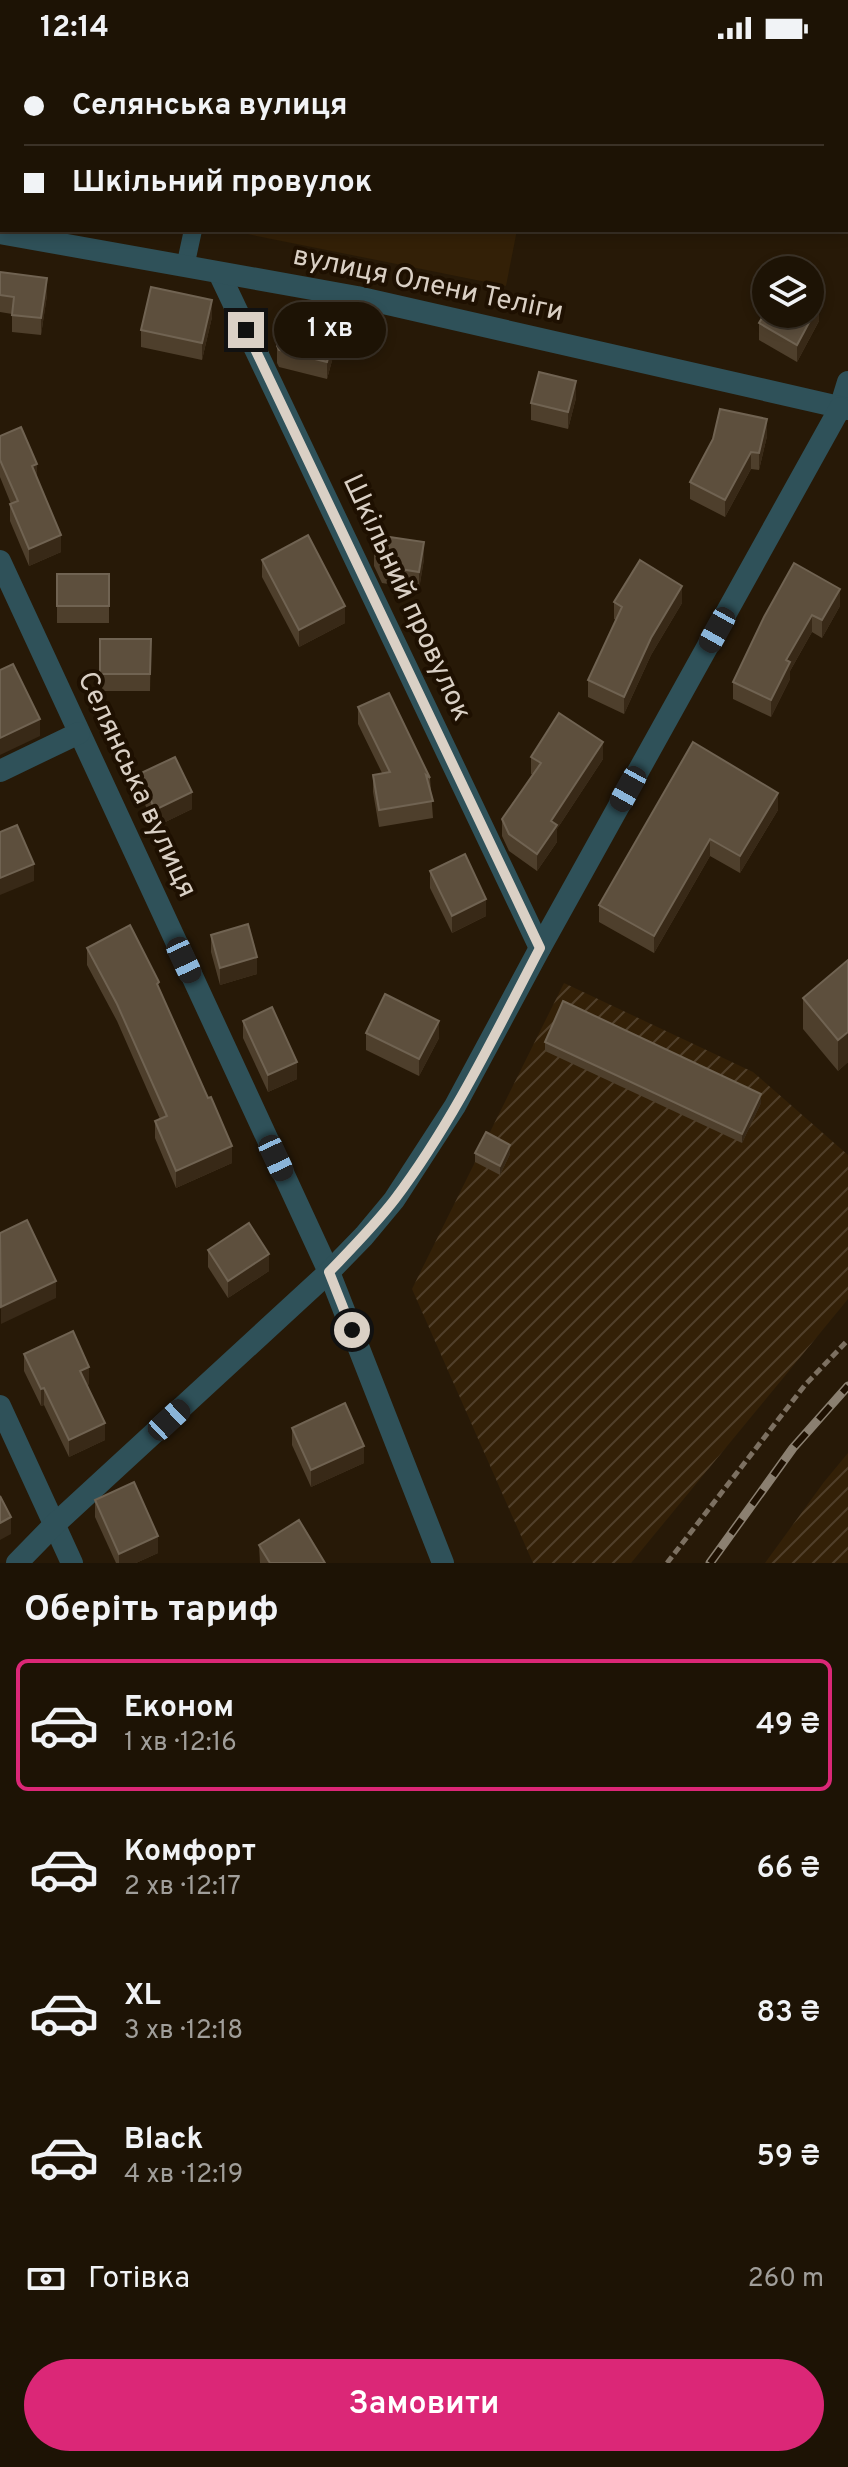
<!DOCTYPE html>
<html lang="uk">
<head>
<meta charset="utf-8">
<style>
	body { margin:0; font-family:Overpass,sans-serif; background:#2a2013; color:#f1f3f6; height:100vh; display:flex; flex-direction:column; font-size:30px; white-space:nowrap }
	* { box-sizing:border-box; margin:0 }
	p { font-size:26px; color:#a09e9a }
	.icon { flex:none; width:44px; height:44px; fill:none; stroke:currentColor; stroke-width:2; stroke-linecap:round; stroke-linejoin:round }
	.map { position:relative; height:1507px; overflow:hidden }
	.details { display:flex; flex-direction:column; background:#1d1305; flex:1 }
	.details>* { flex:none }
	.guide { position:absolute; left:0px; top:0px; width:848px; height:176px; box-shadow:0 4px 12px #0003,0 0 0 2px #3b3227; display:grid; align-content:center; height:176px; padding:0 24px; background:#1d1305 }
	.fabs { position:absolute; left:752px; top:200px; display:grid; gap:16px }
	.fabs a { display:grid; place-items:center; width:72px; height:72px; border-radius:50%; background:#1d1305; box-shadow:0 4px 12px #0003,0 0 0 2px #3b3227; font-size:40px }
	.end { position:absolute; width:36px; height:36px; margin:-18px; border:10px solid #dad0c5; background:#111; box-shadow:0 0 0 4px #111 }
	.from { border-radius:50% }
	.bubble { position:absolute; height:56px; border-radius:28px; background:#1d1305; box-shadow:0 4px 12px #0003,0 0 0 2px #3b3227; font-size:26px; font-weight:600; line-height:56px; text-align:center }
	.car { position:absolute; width:24px; height:48px; margin:-24px -12px; border-radius:10px; box-shadow:0 0 6px 2px #0007; background:linear-gradient(#222 24%,#8ab4d8 0 40%,#222 0 76%,#8ab4d8 0 86%,#222 0) }
	.guide b { display:flex; align-items:center; gap:28px; height:76px; font-size:30px }
	.guide b+b { border-top:2px solid #3b3227 }
	.guide i { width:20px; height:20px; background:#f1f3f6 }
	ul { padding:0; list-style:none }
	li { display:flex; align-items:center; gap:24px; height:132px; margin:0 16px 12px; padding:0 8px; border:4px solid transparent; border-radius:12px }
	li div { flex:1 }
	li b { display:block; font-size:30px }
	li em { font-style:normal; font-weight:600 }
	li.active { border-color:#db2777 }
	li>.icon { width:72px; height:72px; stroke-width:1.5 }
	h2 { padding:0 24px; font-size:36px; line-height:96px }
	.pay { display:flex; align-items:center; gap:20px; height:88px; padding:0 24px; font-size:30px }
	.pay p { margin-inline-start:auto }
	.primary-button { display:flex; gap:16px; margin-top:auto; padding:16px 24px }
	.primary-button a { flex:1; height:92px; border-radius:48px; background:#db2777; color:#fff; font-size:32px; font-weight:600; line-height:92px; text-align:center }
	.status { display:flex; justify-content:space-between; align-items:center; height:56px; padding:0 40px; background:#1d1305; direction:ltr }
	.status svg { height:22px; fill:currentColor }
	.map>svg:first-child { display:block }
</style>
</head>
<body>
<div class="status"><b>12:14</b><svg viewBox="0 0 49 12"><path d="M0 12V9h3v3zM5 12V6h3v6zM10 12V3h3v9zM15 12V0h3v12zM26 1h20v11H26zM47 4h2v5h-2z"/></svg></div>
<div class="map">
<svg width="848" height="1507" viewBox="0 0 848 1507">
	<defs>
		<pattern id="industrial-furrows" width="10" height="10" patternUnits="userSpaceOnUse" patternTransform="scale(2)"><rect width="10" height="10" fill="#332007"/><path d="M-1 1l2-2M0 10L10 0M9 11l2-2" fill="none" stroke="#503f2a"/></pattern>
	</defs>
	<rect width="100%" height="100%" fill="#271907"/>
	<!-- built -->
	<g fill="#332007">
		<polygon points="237,0 848,0 848,136 846,136 846,2 237,2"/>
		<polygon points="227,174 517,174 506,230"/>
	</g>
	<!-- industrial -->
	<g fill="url(#industrial-furrows)">
		<polygon points="564,927 753,1016 848,1099 848,1243 631,1507 533,1507 412,1233"/>
		<polygon points="848,1397 848,1507 765,1507 824,1426"/>
	</g>
	<g fill="none" stroke-linecap="round" stroke-linejoin="round">
		<!-- path -->
		<g stroke="#7c7061" stroke-width="5" stroke-dasharray="8 4" stroke-linecap="butt">
			<polyline points="838,0 839,2"/>
			<polyline points="846,15 848,19"/>
			<polyline points="846,70 848,70"/>
			<polyline points="667,1507 805,1329 848,1284"/>
		</g>
		<!-- service -->
		<g stroke="#2f5159" stroke-width="18">
			<polyline points="227,2 228,0"/>
			<polyline points="185,211 193,174"/>
		</g>
		<!-- minor -->
		<g stroke="#2f5159" stroke-width="22">
			<polyline points="219,217 540,892"/>
			<polyline points="840,352 848,326"/>
			<polyline points="0,505 329,1216 443,1507"/>
			<polyline points="0,715 79,677"/>
			<polyline points="0,1350 72,1507"/>
		</g>
		<!-- tertiary -->
		<g stroke="#2f5159" stroke-width="22">
			<polyline points="0,177 357,241 848,353"/>
			<polyline points="17,1507 54,1469 329,1216 364,1180 394,1144 455,1050 540,892 840,352"/>
		</g>
		<defs>
			<polyline id="rail" points="710,1507 793,1392 848,1330"/>
		</defs>
		<!-- rail casing -->
		<use href="#rail" stroke="#8b8071" stroke-width="9"/>
		<!-- rail -->
		<use href="#rail" stroke="#1e1001" stroke-width="6" stroke-dasharray="18" stroke-linecap="butt"/>
	</g>
	<!-- wall -->
	<g fill="#4e3f2c">
		<polygon points="0,0 8,0 8,2 2,2 2,10 0,9"/>
		<polygon points="0,216 47,239 41,279 12,276 12,258 0,256"/>
		<polygon points="212,261 202,304 141,291 141,274"/>
		<polygon points="819,265 797,306 759,284 759,267"/>
		<polygon points="277,290 336,290 327,323 279,311 277,307"/>
		<polygon points="576,342 568,373 531,364 531,347"/>
		<polygon points="0,380 37,421 61,496 29,510 10,465 10,448 11,448 0,421"/>
		<polygon points="767,380 759,414 751,413 725,461 690,443 690,426"/>
		<polygon points="374,493 424,503 419,533 382,527 374,510"/>
		<polygon points="262,504 345,567 299,591 262,521"/>
		<rect x="57" y="518" width="52" height="49"/>
		<polygon points="614,546 682,547 651,599 624,658 588,641 588,624 616,564 614,563"/>
		<polygon points="840,550 822,582 812,576 790,615 790,623 771,661 733,643 733,626 764,561"/>
		<polygon points="100,583 151,583 150,635 100,635"/>
		<polygon points="358,651 430,722 433,762 379,771 373,736 373,719 382,717 358,668"/>
		<polygon points="693,686 778,754 740,817 710,800 654,897 599,866 599,849"/>
		<polygon points="531,701 603,703 557,773 557,786 537,815 509,795 502,780 502,763 533,719 531,718"/>
		<polygon points="139,718 192,753 155,771 139,735"/>
		<polygon points="430,815 486,860 452,877 430,832"/>
		<polygon points="211,879 257,918 220,929 211,896"/>
		<polygon points="87,892 159,934 232,1107 176,1132 155,1082 155,1065 160,1063 117,965 87,909"/>
		<polygon points="848,904 848,1006 838,1015 803,973 803,942"/>
		<polygon points="243,965 297,1023 268,1036 243,982"/>
		<polygon points="366,977 439,982 419,1020 366,994"/>
		<polygon points="545,986 761,1047 742,1087 545,995"/>
		<polygon points="475,1097 510,1098 500,1119 475,1106"/>
		<polygon points="208,1194 269,1215 228,1242 208,1211"/>
		<polygon points="24,1298 89,1328 87,1329 105,1384 69,1401 44,1349 41,1350 24,1315"/>
		<polygon points="292,1372 364,1407 311,1431 292,1389"/>
		<polygon points="95,1444 158,1497 136,1507 116,1507 95,1461"/>
		<polygon points="259,1489 325,1507 260,1507"/>
	</g>
	<!-- shaded-wall -->
	<g fill="#382917">
		<polygon points="47,222 47,239 41,279 41,262"/>
		<polygon points="212,244 212,261 202,304 202,287"/>
		<polygon points="819,248 819,265 797,306 797,289"/>
		<polygon points="336,273 336,290 327,323 327,306"/>
		<polygon points="576,325 576,342 568,373 568,356"/>
		<polygon points="767,363 767,380 759,414 759,397"/>
		<polygon points="751,396 751,413 725,461 725,444"/>
		<polygon points="37,408 37,425 32,410"/>
		<polygon points="61,479 61,496 29,510 29,493"/>
		<polygon points="424,486 424,503 419,533 419,516"/>
		<polygon points="682,530 682,547 651,599 624,658 624,641 651,582"/>
		<polygon points="840,533 840,550 822,582 822,564"/>
		<polygon points="345,550 345,567 299,591 299,574"/>
		<polygon points="812,559 812,576 790,615 790,623 771,661 771,644 786,604"/>
		<polygon points="40,663 40,680 0,699 0,682"/>
		<polygon points="603,686 603,703 557,773 557,786 537,815 537,798 551,765"/>
		<polygon points="192,736 192,753 155,771 155,754"/>
		<polygon points="778,737 778,754 740,817 740,800"/>
		<polygon points="710,783 710,800 654,897 654,880"/>
		<polygon points="34,808 34,825 0,839 0,822"/>
		<polygon points="486,843 486,860 452,877 452,860"/>
		<polygon points="257,901 257,918 220,929 220,912"/>
		<polygon points="439,965 439,982 419,1020 419,1003"/>
		<polygon points="848,976 848,1006 838,1015 838,984"/>
		<polygon points="297,1006 297,1023 268,1036 268,1019"/>
		<polygon points="761,1038 761,1047 742,1087 742,1078"/>
		<polygon points="510,1089 510,1098 500,1119 500,1110"/>
		<polygon points="232,1090 232,1107 176,1132 176,1115"/>
		<polygon points="269,1198 269,1215 228,1242 228,1225"/>
		<polygon points="56,1225 56,1242 1,1268 1,1251"/>
		<polygon points="89,1311 89,1328 80,1332 80,1315"/>
		<polygon points="44,1332 44,1349 41,1350 41,1333"/>
		<polygon points="105,1367 105,1384 69,1401 69,1384"/>
		<polygon points="364,1390 364,1407 311,1431 311,1414"/>
		<polygon points="11,1461 11,1478 0,1484 0,1467"/>
		<polygon points="158,1480 158,1497 136,1507 119,1507 119,1498"/>
	</g>
	<!-- building -->
	<g fill="#5d4f3d" stroke="#706352" stroke-width="2">
		<polygon points="101,0 181,0 180,2 101,2"/>
		<rect x="280" y="0" width="96" height="2"/>
		<polygon points="0,216 47,222 41,262 12,259 14,241 0,239"/>
		<polygon points="151,231 212,244 202,287 141,274"/>
		<polygon points="810,243 819,248 797,289 759,267 766,255 766,258 810,258"/>
		<polygon points="285,260 336,273 327,306 279,294 277,290"/>
		<polygon points="539,316 576,325 568,356 531,347"/>
		<polygon points="720,353 767,363 759,397 751,396 725,444 690,426 713,383"/>
		<polygon points="21,371 37,408 32,410 61,479 29,493 10,448 18,445 0,404 0,380"/>
		<polygon points="308,479 345,550 299,574 262,504"/>
		<polygon points="376,479 424,486 419,516 382,510 374,493"/>
		<polygon points="640,504 682,530 651,582 624,641 588,624 622,551 614,546"/>
		<polygon points="794,507 840,533 822,564 812,559 786,604 790,606 771,644 733,626 764,561"/>
		<rect x="57" y="518" width="52" height="32"/>
		<polygon points="100,583 151,583 150,618 100,618"/>
		<polygon points="13,608 40,663 0,682 0,614"/>
		<polygon points="389,637 430,722 426,719 433,745 379,754 373,719 390,716 358,651"/>
		<polygon points="559,657 603,686 551,765 557,769 537,798 509,778 502,763 541,707 531,701"/>
		<polygon points="693,686 778,737 740,800 710,783 654,880 599,849"/>
		<polygon points="175,701 192,736 155,754 139,718"/>
		<polygon points="17,769 34,808 0,822 0,776"/>
		<polygon points="465,798 486,843 452,860 430,815"/>
		<polygon points="248,868 257,901 220,912 211,879"/>
		<polygon points="130,869 159,926 157,928 208,1042 211,1041 232,1090 176,1115 155,1065 167,1060 117,948 87,892"/>
		<polygon points="848,904 848,976 838,984 803,942"/>
		<polygon points="385,938 439,965 419,1003 366,977"/>
		<polygon points="563,945 761,1038 742,1078 545,986"/>
		<polygon points="272,951 297,1006 268,1019 243,965"/>
		<polygon points="486,1076 510,1089 500,1110 475,1097"/>
		<polygon points="27,1164 56,1225 1,1251 0,1177"/>
		<polygon points="249,1167 269,1198 228,1225 208,1194"/>
		<polygon points="73,1275 89,1311 80,1315 105,1367 69,1384 44,1332 41,1333 24,1298"/>
		<polygon points="345,1347 364,1390 311,1414 292,1372"/>
		<polygon points="134,1426 158,1480 119,1498 95,1444"/>
		<polygon points="0,1440 11,1461 0,1467"/>
		<polygon points="299,1464 325,1507 270,1507 259,1489"/>
	</g>
	<g fill="none" stroke-linecap="round" stroke-linejoin="round">
		<!-- route -->
		<path stroke="#dad0c5" stroke-width="10" d="M246 274 540 892C495 978 453 1066 395 1143 375 1169 352 1192 329 1216L352 1274"/>
	</g>
	<g text-anchor="middle" dominant-baseline="central" stroke-width="8" stroke-linejoin="round" paint-order="stroke">
		<!-- street labels -->
		<g font-size="28" fill="#dad0c5" stroke="#1e1001">
			<text transform="translate(428 229) rotate(12)">вулиця Олени Теліги</text>
			<text transform="translate(406 542) rotate(65)">Шкільний провулок</text>
			<text transform="translate(136 729) rotate(65)">Селянська вулиця</text>
		</g>
	</g>
</svg>
<div class="fabs">
<a><svg class="icon" aria-label="layers" viewBox="0 0 24 24"><path d="M12 4l9 5-9 5-9-5zM3 14l9 5 9-5"/></svg></a>
</div>
<i class="end from" style="left:352px;top:1274px"></i>
<i class="end" style="left:246px;top:274px"></i>
<div class="bubble" style="left:274px;top:246px;width:112px">1 хв</div>
<i class="car" style="left:717px;top:574px;rotate:209deg"></i>
<i class="car" style="left:628px;top:733px;rotate:209deg"></i>
<i class="car" style="left:184px;top:904px;rotate:155deg"></i>
<i class="car" style="left:276px;top:1102px;rotate:155deg"></i>
<i class="car" style="left:169px;top:1364px;rotate:47deg"></i>
<div class="guide">
<b><i class="from"></i>Селянська вулиця</b>
<b><i></i>Шкільний провулок</b>
</div>
</div>
<section class="details">
<h2>Оберіть тариф</h2>
<ul>
<li class="active"><svg class="icon" aria-label="car" viewBox="0 0 24 24"><path d="M5 17H2v-5l4-1 3-4h7l3 4 3 1v5h-3M9 17h6M6 11h13"/><circle cx="7" cy="17" r="2"/><circle cx="17" cy="17" r="2"/></svg><div><b>Економ</b><p>1 хв · 12:16</p></div><em>49 ₴</em></li>
<li><svg class="icon" aria-label="car" viewBox="0 0 24 24"><path d="M5 17H2v-5l4-1 3-4h7l3 4 3 1v5h-3M9 17h6M6 11h13"/><circle cx="7" cy="17" r="2"/><circle cx="17" cy="17" r="2"/></svg><div><b>Комфорт</b><p>2 хв · 12:17</p></div><em>66 ₴</em></li>
<li><svg class="icon" aria-label="car" viewBox="0 0 24 24"><path d="M5 17H2v-5l4-1 3-4h7l3 4 3 1v5h-3M9 17h6M6 11h13"/><circle cx="7" cy="17" r="2"/><circle cx="17" cy="17" r="2"/></svg><div><b>XL</b><p>3 хв · 12:18</p></div><em>83 ₴</em></li>
<li><svg class="icon" aria-label="car" viewBox="0 0 24 24"><path d="M5 17H2v-5l4-1 3-4h7l3 4 3 1v5h-3M9 17h6M6 11h13"/><circle cx="7" cy="17" r="2"/><circle cx="17" cy="17" r="2"/></svg><div><b>Black</b><p>4 хв · 12:19</p></div><em>59 ₴</em></li>
</ul>
<div class="pay"><svg class="icon" aria-label="cash" viewBox="0 0 24 24"><path d="M3 7h18v10H3z"/><circle cx="12" cy="12" r="2"/></svg>Готівка<p>260 m</p></div>
<div class="primary-button"><a>Замовити</a></div>
</section>
</body>
</html>
